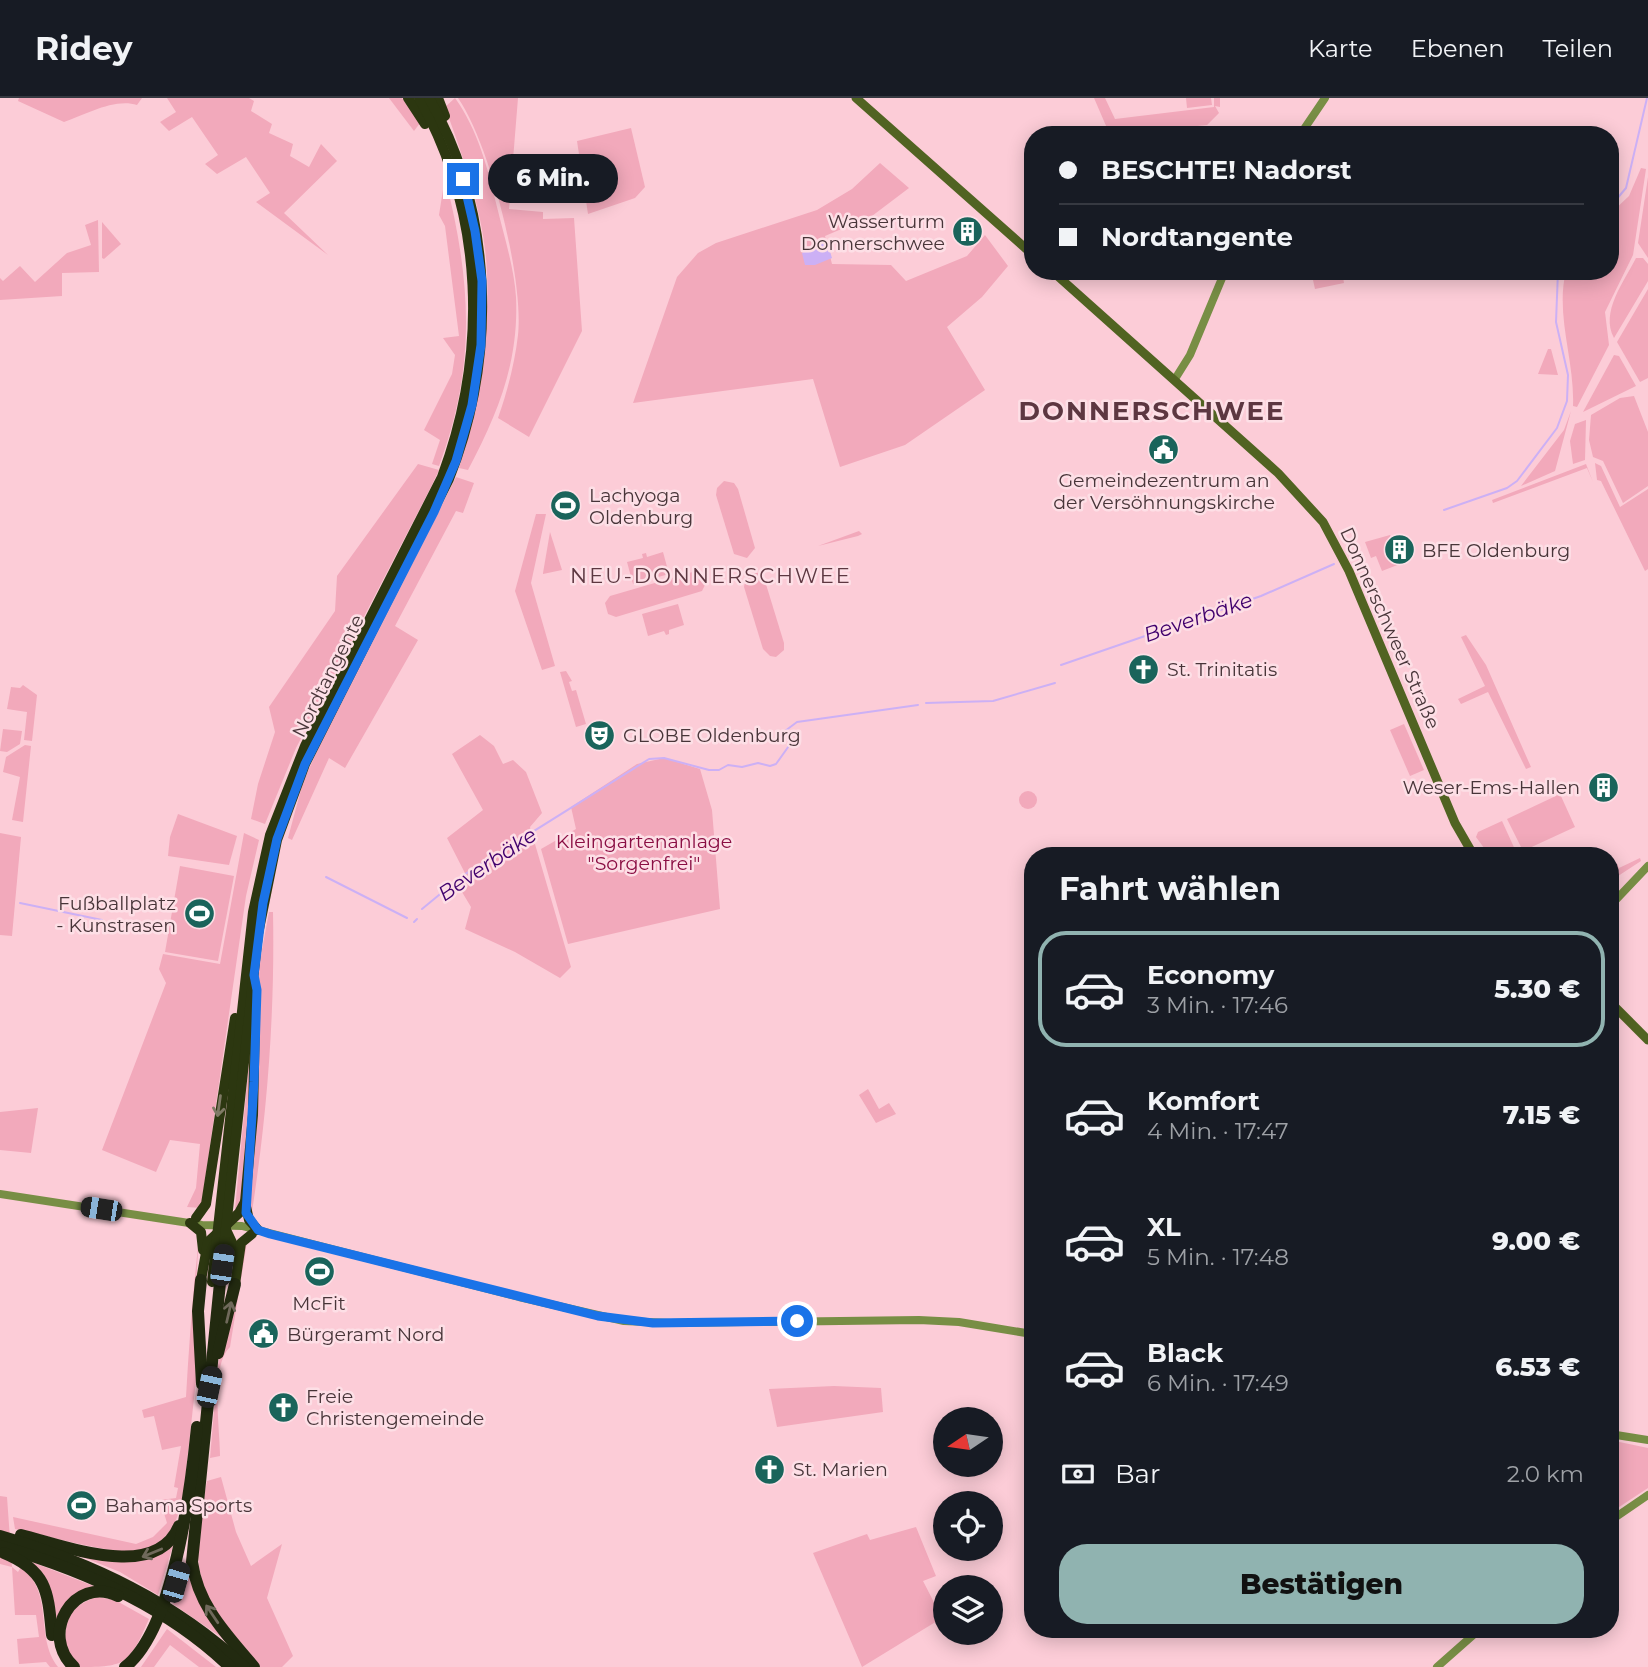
<!DOCTYPE html>
<html lang="de">
<head>
<meta charset="utf-8">
<style>
	body { margin:0; font-family:Montserrat,sans-serif; background:#242831; color:#f1f3f6; height:100vh; display:flex; flex-direction:column; font-size:26px; white-space:nowrap }
	* { box-sizing:border-box; margin:0 }
	p { font-size:23px; color:#9ea1a6 }
	.icon { flex:none; width:38px; height:38px; fill:none; stroke:currentColor; stroke-width:2; stroke-linecap:round; stroke-linejoin:round }
	.map { position:relative; flex:1; overflow:hidden }
	.sheet { position:absolute; left:1024px; top:749px; width:595px; height:791px; display:flex; flex-direction:column; background:#171b24; border-radius:28px; box-shadow:0 4px 18px #0003 }
	.sheet>* { flex:none }
	.guide { position:absolute; left:1024px; top:28px; width:595px; height:154px; border-radius:28px; box-shadow:0 4px 18px #0003; display:grid; align-content:center; height:154px; padding:0 35px; background:#171b24 }
	.needle { width:46px; rotate:257deg }
	.buttons { position:absolute; left:933px; top:1309px; display:grid; gap:14px }
	.buttons a { display:grid; place-items:center; width:70px; height:70px; border-radius:50%; background:#171b24; box-shadow:0 4px 18px #0003; font-size:35px }
	.end { position:absolute; width:32px; height:32px; margin:-16px; border:9px solid #1a73e8; background:#fff; box-shadow:0 0 0 4px #fff }
	.from { border-radius:50% }
	.bubble { position:absolute; height:49px; border-radius:24px; background:#171b24; box-shadow:0 4px 18px #0003; font-size:23px; font-weight:800; line-height:49px; text-align:center }
	.car { position:absolute; width:21px; height:42px; margin:-21px -10px; border-radius:9px; box-shadow:0 0 5px 2px #0007; background:linear-gradient(#222 24%,#8ab4d8 0 40%,#222 0 76%,#8ab4d8 0 86%,#222 0) }
	.guide b { display:flex; align-items:center; gap:24px; height:66px; font-size:26px }
	.guide b+b { border-top:2px solid #363941 }
	.guide i { width:18px; height:18px; background:#f1f3f6 }
	ul { padding:0; list-style:none }
	li { display:flex; align-items:center; gap:21px; height:116px; margin:0 14px 10px; padding:0 21px; border:4px solid transparent; border-radius:28px }
	li div { flex:1 }
	li b { display:block; font-size:26px }
	li em { font-style:normal; font-weight:800 }
	li.active { border-color:#90b3b0 }
	li>.icon { width:63px; height:63px; stroke-width:1.5 }
	h2 { padding:0 35px; font-size:32px; line-height:84px }
	.pay { display:flex; align-items:center; gap:18px; height:77px; padding:0 35px; font-size:26px }
	.pay p { margin-inline-start:auto }
	.action { display:flex; gap:14px; margin-top:auto; padding:14px 35px }
	.action a { flex:1; height:80px; border-radius:28px; background:#90b3b0; color:#111; font-size:28px; font-weight:800; line-height:80px; text-align:center }
	header { display:flex; align-items:center; gap:42px; box-sizing:border-box; height:98px; padding:0 35px; background:#171b24; border-bottom:2px solid #363941 }
	header strong { font-size:33px }
	nav { display:flex; gap:38px; margin-inline-start:auto; font-size:24px }
	.map>svg:first-child { display:block }
</style>
</head>
<body>
<header>
<strong>Ridey</strong>
<nav><a>Karte</a><a>Ebenen</a><a>Teilen</a></nav>
</header>
<div class="map">
<svg width="1648" height="1569" viewBox="0 0 1648 1569">
	<rect width="100%" height="100%" fill="#fcccd7"/>
	<!-- green -->
	<g fill="#f2a9bb">
		<path d="M19 0H142L137 7C114 0 85 17 64 24L18 3Z"/>
		<polygon points="167,0 249,0 254,3 251,13 272,26 269,35 293,46 290,58 309,69 321,46 337,63 284,115 328,157 256,104 270,95 246,59 217,76 205,66 218,57 192,19 169,33 160,24 176,14"/>
		<polygon points="389,0 402,0 420,25 414,33"/>
		<path d="M455 0C478 32 488 71 497 109 504 138 514 169 516 199 519 264 498 315 468 372L459 370C477 309 490 238 487 175 485 118 464 62 445 9Z"/>
		<path d="M458 0H518L509 111 543 114V121L574 120 582 233 529 339 498 320C507 295 515 264 518 237 524 181 490 46 458 0Z"/>
		<polygon points="1094,0 1105,0 1115,21 1214,9 1214,0 1220,0 1220,9 1215,8 1219,15 1207,27 1110,37"/>
		<polygon points="1186,0 1211,0 1212,7 1187,10"/>
		<polygon points="631,30 645,89 635,100 588,116 577,43"/>
		<polygon points="880,65 909,90 872,118 825,138 832,166 891,167 906,183 967,158 985,137 1008,168 982,199 947,229 985,292 905,347 840,369 813,281 633,305 677,179 698,155 716,145 817,112 852,91"/>
		<path d="M1641 70 1646 71 1633 157 1605 214 1609 247 1577 309 1573 308C1575 263 1555 217 1566 173H1610V116L1629 98Z"/>
		<path d="M445 79C471 183 477 266 439 368L432 366 440 342 424 332 452 276 455 257 443 240 459 238 445 128 439 117Z"/>
		<polygon points="1648,79 1648,160 1638,145"/>
		<polygon points="98,122 99,174 62,175 62,198 0,202 0,180 3,183 20,168 35,184 67,155 91,147 85,127"/>
		<polygon points="102,124 121,146 104,161 102,160"/>
		<path d="M1636 160H1643L1648 166V183L1614 240C1600 214 1624 184 1636 160Z"/>
		<polygon points="1311,173 1342,173 1344,185 1315,191"/>
		<polygon points="1648,191 1648,280 1640,284 1617,244"/>
		<polygon points="1548,251 1551,251 1558,277 1538,276"/>
		<polygon points="1614,257 1619,258 1636,288 1583,314"/>
		<polygon points="1634,298 1648,334 1648,388 1623,405 1603,363 1593,359 1589,342 1591,317 1620,300"/>
		<polygon points="1571,313 1555,373 1521,388 1564,332"/>
		<polygon points="1586,322 1585,362 1573,366 1570,343 1575,326"/>
		<polygon points="1595,365 1601,368 1620,409 1648,391 1648,471 1645,473 1601,383 1597,382"/>
		<polygon points="418,366 439,372 431,389 296,650 265,726 251,721 258,686 275,634 269,609 335,513 337,478"/>
		<polygon points="1586,366 1593,384 1587,370 1493,405 1492,402"/>
		<polygon points="456,379 474,385 463,415 456,413 395,528 418,542 345,670 329,660 292,742 288,740 303,684 318,651"/>
		<polygon points="724,383 734,385 738,391 755,450 747,460 734,456 716,397 717,390"/>
		<polygon points="536,416 546,416 531,485 555,568 542,572 515,493"/>
		<polygon points="859,433 862,436 858,438 818,448"/>
		<polygon points="550,434 562,472 543,476 543,475"/>
		<polygon points="1390,437 1395,446 1387,449 1392,460 1400,457 1401,461 1400,466 1382,473 1376,458 1371,460 1365,444"/>
		<polygon points="663,454 669,476 633,486 627,464 643,460 642,456 646,455 647,459"/>
		<polygon points="696,473 702,475 706,485 702,493 616,519 608,516 605,505 610,498"/>
		<polygon points="751,475 758,475 765,483 784,545 784,552 776,559 770,558 763,551 744,489 746,479"/>
		<polygon points="678,506 684,527 669,532 669,536 666,537 664,533 648,538 642,516"/>
		<polygon points="1466,537 1486,567 1531,669 1526,671 1488,594 1461,606 1458,601 1485,588 1461,539"/>
		<polygon points="566,573 572,583 569,584 572,593 576,592 586,626 576,629 560,574"/>
		<polygon points="23,587 37,597 32,643 24,642 27,614 7,611 11,589 20,590"/>
		<polygon points="1404,626 1424,672 1410,678 1390,632"/>
		<polygon points="3,631 22,633 20,646 7,654 0,653"/>
		<polygon points="480,637 494,648 503,666 513,662 526,674 542,715 530,729 571,869 560,880 515,854 465,831 471,809 459,789 467,779 447,740 483,712 452,656"/>
		<polygon points="25,647 31,648 23,724 12,722 20,679 3,674 6,659"/>
		<polygon points="664,660 700,671 712,712 720,811 568,846 541,751 576,731 571,709 637,666"/>
		<circle cx="1028" cy="702" r="9"/>
		<polygon points="1560,696 1575,729 1523,753 1507,721"/>
		<polygon points="178,716 237,738 229,767 168,758 170,739"/>
		<polygon points="1502,723 1517,756 1515,758 1490,758 1476,739 1478,734"/>
		<polygon points="0,735 21,739 12,838 0,837"/>
		<polygon points="244,735 259,742 246,798 201,1110 187,1109 196,1090 200,1046 170,1042 156,1074 102,1052 166,885 159,871 163,856 220,866"/>
		<polygon points="1640,760 1641,763 1615,780 1610,770 1617,766 1619,770"/>
		<polygon points="180,768 234,778 218,863 165,854"/>
		<path d="M269 814H273C275 917 267 1019 251 1120L247 1105 258 968V873Z"/>
		<polygon points="252,933 252,986 241,1103 235,1111"/>
		<polygon points="868,991 879,1011 889,1005 896,1016 876,1025 859,997"/>
		<polygon points="38,1010 31,1055 0,1052 0,1014"/>
		<path d="M199 1140 195 1200 198 1264 184 1391C180 1411 175 1436 157 1449 134 1465 44 1436 15 1431L13 1419 136 1446 153 1439 167 1425 160 1402 176 1400 178 1390 174 1389 181 1348 162 1352 154 1318 144 1320 142 1312 186 1299C189 1246 193 1193 199 1140Z"/>
		<path d="M247 1144 230 1249C210 1268 220 1331 220 1358L210 1360 218 1267 242 1151Z"/>
		<polygon points="834,1288 881,1290 883,1314 777,1329 769,1291"/>
		<polygon points="1610,1342 1648,1350 1648,1390 1610,1415"/>
		<path d="M221 1379 236 1434 251 1468 282 1446 267 1500 293 1558 282 1569H260C239 1541 206 1510 200 1474 194 1444 202 1412 207 1383Z"/>
		<path d="M0 1398 7 1399 12 1469 18 1474 21 1469C55 1496 34 1538 58 1569H50L46 1564 19 1566 17 1541 39 1539 36 1517H15L12 1469 0 1466Z"/>
		<polygon points="916,1429 936,1478 923,1483 942,1520 862,1569 813,1455 867,1436 870,1442"/>
		<polygon points="175,1441 158,1497 120,1474 53,1447 116,1461"/>
		<polygon points="188,1455 231,1546 173,1506"/>
		<polygon points="32,1464 101,1491 83,1494 54,1527"/>
		<path d="M97 1499 115 1502 149 1521C129 1566 127 1569 79 1569L64 1552C67 1522 65 1510 97 1499Z"/>
		<polygon points="167,1531 216,1569 199,1569 170,1547 154,1569 141,1569"/>
	</g>
	<!-- water -->
	<polygon fill="#ccb0f5" points="823,144 829,150 832,160 815,167 805,167 802,155"/>
	<g fill="none" stroke-linecap="round" stroke-linejoin="round">
		<!-- stream -->
		<g stroke="#ccb0f5" stroke-width="2">
			<polyline points="1610,109 1626,90 1647,0"/>
			<polyline points="1444,412 1507,390 1517,383 1557,330 1567,303 1568,277 1556,224 1558,173"/>
			<polyline points="1061,567 1261,498 1334,466"/>
			<polyline points="926,605 993,603 1055,585"/>
			<polyline points="326,779 407,820"/>
			<polyline points="20,805 102,822"/>
			<polyline points="422,811 462,778 649,661 664,660 709,672 719,672 728,667 742,669 758,665 770,668 776,666 791,645 785,633 797,624 918,607"/>
			<polyline points="414,824 417,821"/>
		</g>
		<!-- tertiary -->
		<g stroke="#788e45" stroke-width="8">
			<polyline points="1300,37 1325,0"/>
			<polyline points="1175,281 1190,257 1225,173"/>
			<polyline points="1610,808 1648,768"/>
			<polyline points="0,1096 202,1127 242,1128 519,1199 624,1223 670,1225 919,1222 959,1224 1032,1236"/>
			<polyline points="1610,1336 1648,1342"/>
			<polyline points="1610,1423 1648,1397"/>
			<polyline points="1437,1569 1480,1531"/>
		</g>
		<!-- secondary -->
		<g stroke="#516322" stroke-width="9">
			<polyline points="856,0 1032,156"/>
			<polyline points="1052,173 1278,375 1323,424 1349,473 1455,725 1474,758"/>
			<polyline points="1610,904 1648,942"/>
		</g>
		<!-- trunk -->
		<g stroke="#2c3710" stroke-width="10">
			<polyline points="408,0 425,26"/>
			<polyline points="438,0 445,18"/>
			<polyline points="255,922 253,1017 245,1104 249,1122 258,1132"/>
			<polyline points="196,1120 206,1106 235,920"/>
			<polyline points="190,1125 201,1134 203,1152"/>
			<polyline points="227,1134 235,1151 237,1164"/>
			<polyline points="201,1182 208,1144 239,1115 245,1104"/>
			<path d="M212 1184 253 814 270 737 305 648 442 379C488 255 485 117 419 0"/>
			<path d="M220 1185 258 836 277 742 305 666 449 381C497 260 495 115 429 0"/>
			<polyline points="235,1186 241,1145 252,1136"/>
		</g>
		<!-- motorway -->
		<g stroke="#222a10" stroke-width="12">
			<polyline points="201,1182 198,1213 202,1286"/>
			<path d="M220 1185 192 1464C198 1508 227 1537 254 1569"/>
			<polyline points="218,1255 235,1186"/>
			<path d="M21 1437C66 1448 156 1484 179 1428"/>
			<path d="M0 1438C91 1465 175 1504 244 1569"/>
			<path d="M0 1448C84 1472 167 1508 230 1569"/>
			<path d="M4 1455C48 1473 48 1495 52 1537"/>
			<path d="M74 1569C39 1537 73 1477 118 1498"/>
			<path d="M125 1569C174 1531 191 1389 197 1329"/>
		</g>
	</g>
	<!-- one-way arrows -->
	<defs><path id="oneway-shaft" d="M-6 0H5M1.5-3L5.5 0L1.5 3" fill="none" stroke-width="1.6" stroke-linecap="round" stroke-linejoin="round" transform="scale(1.75)"/></defs>
	<use stroke="#807a66" href="#oneway-shaft" transform="translate(219 1008) rotate(98)"/>
	<g stroke="#6f695b">
		<use href="#oneway-shaft" transform="translate(229 1214) rotate(-77)"/>
		<use href="#oneway-shaft" transform="translate(152 1455) rotate(158)"/>
		<use href="#oneway-shaft" transform="translate(212 1516) rotate(-124)"/>
	</g>
	<g fill="none" stroke-linecap="round" stroke-linejoin="round">
		<!-- route -->
		<polyline stroke="#1a73e8" stroke-width="9" points="463,81 475,133 482,183 481,247 472,307 456,363 434,414 305,666 277,741 263,805 254,877 257,892 254,984 246,1115 258,1132 270,1136 598,1218 653,1225 797,1223"/>
	</g>
	<!-- icons -->
	<defs>
		<symbol id="building-disc" viewBox="-11 -11 22 22"><circle r="9.5" fill="#1a645b" stroke="#fddfe6"/><path d="M-4-6H4V6H1V3H-1V6H-4ZM-2.5-4.3h1.7v1.8h-1.7ZM.8-4.3h1.7v1.8H.8ZM-2.5-1h1.7V.8h-1.7ZM.8-1h1.7V.8H.8Z" fill="#fff"/></symbol>
		<symbol id="civic-disc" viewBox="-11 -11 22 22"><circle r="9.5" fill="#1a645b" stroke="#fddfe6"/><path d="M-.6-6.5H3V-4.5H.6V-3L4-1V1h2V6H-6V1h2V-1L-.6-3ZM-1.2 2.5V6h2.4V2.5Z" fill="#fff"/></symbol>
		<symbol id="stadium-disc" viewBox="-11 -11 22 22"><circle r="9.5" fill="#1a645b" stroke="#fddfe6"/><path d="M0-5a6.5 5 0 1 0 0 10a6.5 5 0 1 0 0-10ZM-3.5-1.8h7v3.6h-7Z" fill="#fff"/></symbol>
		<symbol id="church-disc" viewBox="-11 -11 22 22"><circle r="9.5" fill="#1a645b" stroke="#fddfe6"/><path d="M-1.2-6h2.4v3.5h3.3v2.4h-3.3V6h-2.4V-.1h-3.3v-2.4h3.3Z" fill="#fff"/></symbol>
		<symbol id="theatre-disc" viewBox="-11 -11 22 22"><circle r="9.5" fill="#1a645b" stroke="#fddfe6"/><path d="M-5-5.5Q0-4 5-5.5V0Q5 5 0 6Q-5 5-5 0ZM-3.3-2.5H-1v1.5H-3.3ZM1-2.5H3.3v1.5H1ZM-2.8 1Q0 5.5 2.8 1Z" fill="#fff"/></symbol>
	</defs>
	<g fill-rule="evenodd">
		<use href="#building-disc" x="950" y="116" width="35" height="35"/>
		<use href="#civic-disc" x="1146" y="334" width="35" height="35"/>
		<use href="#stadium-disc" x="548" y="390" width="35" height="35"/>
		<use href="#building-disc" x="1382" y="434" width="35" height="35"/>
		<use href="#church-disc" x="1126" y="554" width="35" height="35"/>
		<use href="#theatre-disc" x="582" y="620" width="35" height="35"/>
		<use href="#building-disc" x="1586" y="672" width="35" height="35"/>
		<use href="#stadium-disc" x="182" y="798" width="35" height="35"/>
		<use href="#stadium-disc" x="302" y="1156" width="35" height="35"/>
		<use href="#civic-disc" x="246" y="1218" width="35" height="35"/>
		<use href="#church-disc" x="266" y="1292" width="35" height="35"/>
		<use href="#church-disc" x="752" y="1354" width="35" height="35"/>
		<use href="#stadium-disc" x="64" y="1390" width="35" height="35"/>
	</g>
	<g text-anchor="middle" dominant-baseline="central" stroke-width="5" stroke-linejoin="round" paint-order="stroke">
		<!-- poi labels -->
		<g font-size="19" fill="#483539" stroke="#fddfe6" text-anchor="start">
			<text x="945" y="123" text-anchor="end">Wasserturm<tspan x="945" dy="22">Donnerschwee</tspan></text>
			<text x="1164" y="382" text-anchor="middle">Gemeindezentrum an<tspan x="1164" dy="22">der Versöhnungskirche</tspan></text>
			<text x="589" y="397">Lachyoga<tspan x="589" dy="22">Oldenburg</tspan></text>
			<text x="1422" y="452">BFE Oldenburg</text>
			<text x="1167" y="571">St. Trinitatis</text>
			<text x="623" y="637">GLOBE Oldenburg</text>
			<text x="1580" y="689" text-anchor="end">Weser-Ems-Hallen</text>
			<text x="176" y="805" text-anchor="end">Fußballplatz<tspan x="176" dy="22">- Kunstrasen</tspan></text>
			<text x="319" y="1205" text-anchor="middle">McFit</text>
			<text x="287" y="1236">Bürgeramt Nord</text>
			<text x="306" y="1298">Freie<tspan x="306" dy="22">Christengemeinde</tspan></text>
			<text x="793" y="1371">St. Marien</text>
			<text x="105" y="1407">Bahama Sports</text>
		</g>
		<!-- street labels -->
		<g font-size="19" fill="#483539" stroke="#fddfe6">
			<text transform="translate(1390 530) rotate(66)">Donnerschweer Straße</text>
			<text transform="translate(328 578) rotate(-63)">Nordtangente</text>
		</g>
		<!-- park labels -->
		<g font-size="19" fill="#8a0e43" stroke="#fddfe6">
			<text x="644" y="743">Kleingartenanlage<tspan x="644" dy="22">"Sorgenfrei"</tspan></text>
		</g>
		<!-- neighbourhood labels -->
		<g font-size="21" letter-spacing="2" fill="#5d3741" stroke="#fddfe6">
			<text x="711" y="477">NEU-DONNERSCHWEE</text>
		</g>
		<!-- water labels -->
		<g font-size="21" font-style="italic" fill="#40016d" stroke="#fddfe6">
			<text transform="translate(1198 519) rotate(-19)">Beverbäke</text>
			<text transform="translate(487 766) rotate(-34)">Beverbäke</text>
		</g>
		<!-- district labels -->
		<g font-size="26" font-weight="bold" letter-spacing="2" fill="#5d3741" stroke="#fddfe6">
			<text x="1152" y="313">DONNERSCHWEE</text>
		</g>
	</g>
</svg>
<div class="buttons">
<a><svg class="needle" viewBox="-14 -14 28 28"><path d="M0-13l5 13h-10z" fill="#e53935"/><path d="M0 13l5-13h-10z" fill="#9ea1a6"/></svg></a>
<a><svg class="icon" aria-label="locate" viewBox="0 0 24 24"><circle cx="12" cy="12" r="6"/><path d="M12 2v4M12 18v4M2 12h4M18 12h4"/></svg></a>
<a><svg class="icon" aria-label="layers" viewBox="0 0 24 24"><path d="M12 4l9 5-9 5-9-5zM3 14l9 5 9-5"/></svg></a>
</div>
<i class="end from" style="left:797px;top:1223px"></i>
<i class="end" style="left:463px;top:81px"></i>
<div class="bubble" style="left:488px;top:56px;width:130px">6 Min.</div>
<i class="car" style="left:101px;top:1111px;rotate:279deg"></i>
<i class="car" style="left:222px;top:1167px;rotate:8deg"></i>
<i class="car" style="left:209px;top:1289px;rotate:12deg"></i>
<i class="car" style="left:176px;top:1484px;rotate:16deg"></i>
<div class="guide">
<b><i class="from"></i>BESCHTE! Nadorst</b>
<b><i></i>Nordtangente</b>
</div>
<section class="sheet">
<h2>Fahrt wählen</h2>
<ul>
<li class="active"><svg class="icon" aria-label="car" viewBox="0 0 24 24"><path d="M5 17H2v-5l4-1 3-4h7l3 4 3 1v5h-3M9 17h6M6 11h13"/><circle cx="7" cy="17" r="2"/><circle cx="17" cy="17" r="2"/></svg><div><b>Economy</b><p>3 Min. · 17:46</p></div><em>5.30 €</em></li>
<li><svg class="icon" aria-label="car" viewBox="0 0 24 24"><path d="M5 17H2v-5l4-1 3-4h7l3 4 3 1v5h-3M9 17h6M6 11h13"/><circle cx="7" cy="17" r="2"/><circle cx="17" cy="17" r="2"/></svg><div><b>Komfort</b><p>4 Min. · 17:47</p></div><em>7.15 €</em></li>
<li><svg class="icon" aria-label="car" viewBox="0 0 24 24"><path d="M5 17H2v-5l4-1 3-4h7l3 4 3 1v5h-3M9 17h6M6 11h13"/><circle cx="7" cy="17" r="2"/><circle cx="17" cy="17" r="2"/></svg><div><b>XL</b><p>5 Min. · 17:48</p></div><em>9.00 €</em></li>
<li><svg class="icon" aria-label="car" viewBox="0 0 24 24"><path d="M5 17H2v-5l4-1 3-4h7l3 4 3 1v5h-3M9 17h6M6 11h13"/><circle cx="7" cy="17" r="2"/><circle cx="17" cy="17" r="2"/></svg><div><b>Black</b><p>6 Min. · 17:49</p></div><em>6.53 €</em></li>
</ul>
<div class="pay"><svg class="icon" aria-label="cash" viewBox="0 0 24 24"><path d="M3 7h18v10H3z"/><circle cx="12" cy="12" r="2"/></svg>Bar<p>2.0 km</p></div>
<div class="action"><a>Bestätigen</a></div>
</section>
</div>
</body>
</html>
